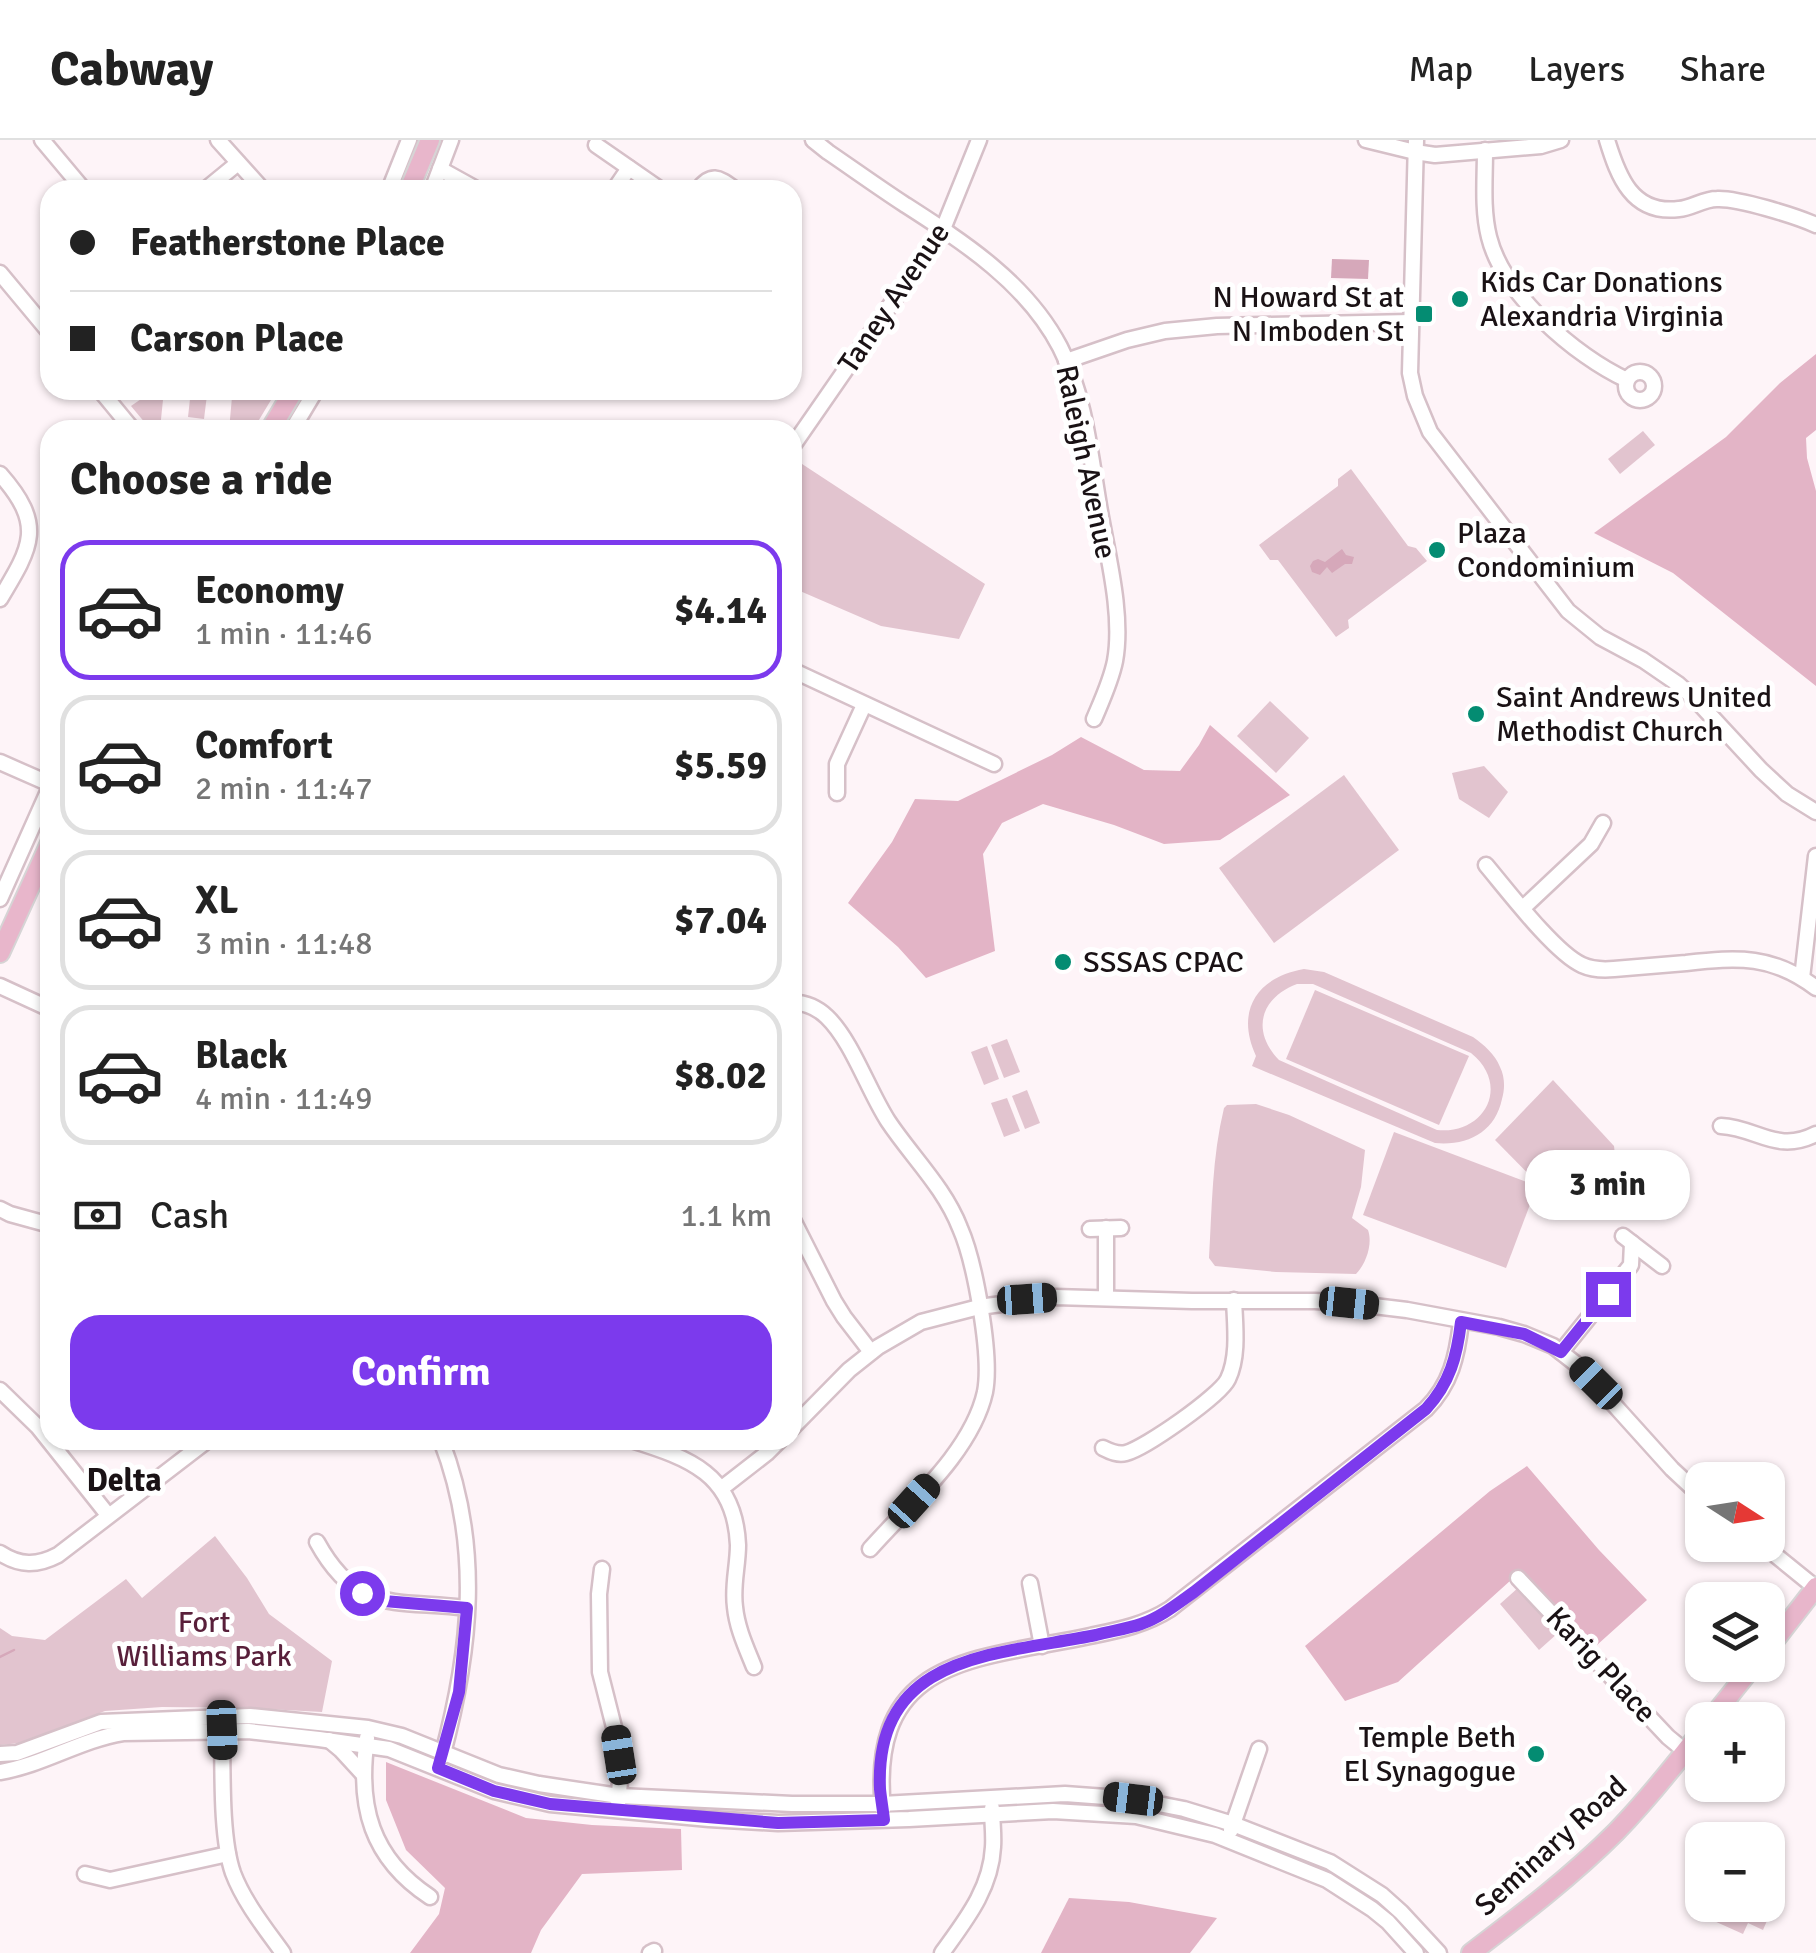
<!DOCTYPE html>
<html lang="en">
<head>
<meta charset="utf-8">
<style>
	body { margin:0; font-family:Signika,sans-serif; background:#f2f2f2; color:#222; height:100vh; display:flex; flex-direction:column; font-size:38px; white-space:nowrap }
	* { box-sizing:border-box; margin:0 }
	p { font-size:32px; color:#767676 }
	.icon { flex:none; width:55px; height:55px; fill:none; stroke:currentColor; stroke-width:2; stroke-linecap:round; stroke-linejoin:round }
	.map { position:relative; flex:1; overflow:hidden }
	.panel { position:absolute; left:40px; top:280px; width:762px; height:1030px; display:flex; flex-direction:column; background:#fff; border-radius:30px; box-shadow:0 2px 8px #0004 }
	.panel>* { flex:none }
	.hud { position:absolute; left:40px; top:40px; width:762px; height:220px; border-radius:30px; box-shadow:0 2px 8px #0004; display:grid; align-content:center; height:220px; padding:0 30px; background:#fff }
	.needle { width:65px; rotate:102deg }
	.fabs { position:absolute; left:1685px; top:1322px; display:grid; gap:20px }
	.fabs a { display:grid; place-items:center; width:100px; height:100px; border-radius:20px; background:#fff; box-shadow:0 2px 8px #0004; font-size:50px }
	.end { position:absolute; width:45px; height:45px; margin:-22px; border:12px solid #7c3aed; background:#fff; box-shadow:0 0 0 5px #fff }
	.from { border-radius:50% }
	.bubble { position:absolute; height:70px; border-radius:30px; background:#fff; box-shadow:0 2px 8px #0004; font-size:32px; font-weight:800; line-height:70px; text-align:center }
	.car { position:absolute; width:30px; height:60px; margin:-30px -15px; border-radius:12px; box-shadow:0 0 8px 2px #0007; background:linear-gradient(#222 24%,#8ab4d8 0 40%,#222 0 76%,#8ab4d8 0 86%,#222 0) }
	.hud b { display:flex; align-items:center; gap:35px; height:95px; font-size:38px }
	.hud b+b { border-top:2px solid #e0e0e0 }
	.hud i { width:25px; height:25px; background:#222 }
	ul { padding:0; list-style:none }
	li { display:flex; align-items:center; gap:30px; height:140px; margin:0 20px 15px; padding:0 10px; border:5px solid #e0e0e0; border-radius:30px }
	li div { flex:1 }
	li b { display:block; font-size:38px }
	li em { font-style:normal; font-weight:800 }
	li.active { border-color:#7c3aed }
	li>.icon { width:90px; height:90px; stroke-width:1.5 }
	h2 { padding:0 30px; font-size:45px; line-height:120px }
	.pay { display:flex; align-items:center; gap:25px; height:110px; padding:0 30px; font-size:38px }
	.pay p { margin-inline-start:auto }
	.primary-button { display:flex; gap:20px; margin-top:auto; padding:20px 30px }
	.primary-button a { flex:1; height:115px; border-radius:30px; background:#7c3aed; color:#fff; font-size:40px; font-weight:800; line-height:115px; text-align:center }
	header { display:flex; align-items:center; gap:60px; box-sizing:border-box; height:140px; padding:0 50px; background:#fff; border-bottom:2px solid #e0e0e0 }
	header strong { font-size:48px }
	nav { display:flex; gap:55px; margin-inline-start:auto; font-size:35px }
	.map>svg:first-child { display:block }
</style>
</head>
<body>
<header>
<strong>Cabway</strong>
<nav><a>Map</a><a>Layers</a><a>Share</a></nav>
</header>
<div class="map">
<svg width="1816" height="1813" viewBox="0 0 1816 1813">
	<rect width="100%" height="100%" fill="#fef4f8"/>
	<!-- green -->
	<g fill="#e2c4cf" fill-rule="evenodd">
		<polygon points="154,250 164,250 160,289 165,290 151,290 131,266"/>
		<polygon points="191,250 214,250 215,253 213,255 207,255 204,279 188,277"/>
		<polygon points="256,250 277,250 253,290 229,290 232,257 225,255 225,252 254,255"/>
		<polygon points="1643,291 1655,305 1620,334 1608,319"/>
		<polygon points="799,322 985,444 959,499 881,486 793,448 792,328 795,328"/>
		<polygon points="1351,329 1408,406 1416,408 1427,421 1348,480 1349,488 1336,497 1278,420 1270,420 1259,405 1338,346 1338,339"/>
		<polygon points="1270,561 1309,598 1276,633 1237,596"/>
		<polygon points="1484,626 1508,652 1489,678 1459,659 1452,633"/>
		<polygon points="1344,635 1399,710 1274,803 1219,728"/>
		<path d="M1304 829 1324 832 1473 897C1484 905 1495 914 1500 927 1505 937 1505 949 1502 959 1495 992 1468 1006 1435 1003L1252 926 1256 916C1235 871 1257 837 1304 829ZM1297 844H1313L1471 913C1511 945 1485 995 1437 990L1279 920C1251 891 1260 858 1297 844Z"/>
		<polygon points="1315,850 1469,916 1439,985 1286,919"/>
		<polygon points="1007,899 1020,932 1004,938 991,905"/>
		<polygon points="987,906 999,939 984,945 971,912"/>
		<polygon points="1553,940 1614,1006 1615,1015 1560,1061 1553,1059 1495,1000"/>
		<polygon points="1027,950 1040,983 1025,989 1012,956"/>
		<polygon points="1007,958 1020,991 1004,997 991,963"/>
		<path d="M1256 964 1289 975 1365 1010 1361 1047 1352 1078 1368 1090C1373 1104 1366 1124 1356 1134L1276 1132 1215 1126 1209 1118C1212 1068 1212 1017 1224 968L1227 965Z"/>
		<polygon points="1394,992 1537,1046 1506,1128 1363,1075"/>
		<polygon points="215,1396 247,1438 269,1474 332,1521 322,1572 250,1568 162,1567 105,1571 20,1603 0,1605 0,1488 12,1496 45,1500 126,1439 142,1458"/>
		<polygon points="1519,1447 1558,1493 1539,1510 1500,1464"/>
		<polygon points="1770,1733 1785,1739 1763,1790 1748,1783 1743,1794 1703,1776 1708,1765 1768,1765 1768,1739"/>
	</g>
	<!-- forest -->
	<g fill="#e3b4c6">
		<polygon points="1816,214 1816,290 1806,298 1807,318 1816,351 1816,546 1673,433 1594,393 1726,297 1780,243"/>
		<polygon points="1210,585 1290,655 1220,700 1164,704 1114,685 1043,664 1002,683 983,714 995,811 926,838 898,807 848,763 892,702 915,659 958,661 1052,615 1081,597 1144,630 1180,631 1199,605"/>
		<polygon points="1527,1326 1599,1410 1647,1460 1597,1505 1521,1431 1398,1542 1345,1561 1305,1506 1490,1351"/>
		<polygon points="386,1622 526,1678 592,1685 681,1689 682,1730 582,1734 541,1790 531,1813 410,1813 439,1774 445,1748 406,1710 386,1660"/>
		<polygon points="1069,1758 1129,1762 1217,1778 1190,1813 1041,1813"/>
	</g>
	<!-- water -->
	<g fill="#d6a8ba">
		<polygon points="1332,119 1369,120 1368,139 1331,138"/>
		<polygon points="1342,409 1346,415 1354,417 1352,424 1345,424 1332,433 1327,427 1320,435 1312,432 1310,426 1313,421 1318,419 1325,422"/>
	</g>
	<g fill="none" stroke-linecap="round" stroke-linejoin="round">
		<!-- stream -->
		<polyline stroke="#d6a8ba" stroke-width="2.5" points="0,1517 14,1510"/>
		<defs>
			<g id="minor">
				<polyline points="42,0 84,50"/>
				<polyline points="218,0 263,50"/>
				<path d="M813 0 828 12C853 29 878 47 904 64 963 102 1026 142 1060 207 1086 257 1091 322 1101 377 1109 421 1123 477 1115 521 1111 541 1102 560 1094 579"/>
				<polyline points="1366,0 1415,12 1435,15 1541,6 1561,0"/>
				<polyline points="1416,0 1410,233 1415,256 1430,292 1568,471 1600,497 1643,520 1678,544 1698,562 1761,630 1787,654 1816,672"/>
				<path d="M1607 0C1618 36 1632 75 1679 69 1692 68 1703 59 1717 59 1738 58 1796 76 1816 85"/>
				<polyline points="596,5 661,50"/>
				<path d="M1485 10C1485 39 1482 69 1489 97 1503 154 1575 216 1627 240"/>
				<polyline points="440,29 478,50"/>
				<polyline points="205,50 238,23"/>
				<polyline points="389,50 409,0"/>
				<polyline points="432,50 451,0"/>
				<polyline points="614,50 629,28"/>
				<path d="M698 50C712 31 720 39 736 50"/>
				<polyline points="0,133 50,193"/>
				<polyline points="1066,221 1127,200 1165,191 1217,186 1411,182"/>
				<circle cx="1640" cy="246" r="14"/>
				<polyline points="100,250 133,290"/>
				<polyline points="292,290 316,250"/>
				<polyline points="792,307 943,89 979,0"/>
				<path d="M0 334C45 385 32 406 0 459"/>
				<polyline points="792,530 994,624"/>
				<polyline points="0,622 50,644"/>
				<polyline points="837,653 837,624 864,565"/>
				<path d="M1486 725C1507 750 1555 813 1582 825 1593 830 1603 830 1614 829 1638 827 1662 825 1686 823 1738 817 1773 815 1816 848"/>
				<polyline points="0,759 50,647"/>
				<polyline points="1523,768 1591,704 1603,683"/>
				<polyline points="1802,838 1816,716"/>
				<polyline points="0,846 50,869"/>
				<path d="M792 862C806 863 817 867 827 877 852 901 868 950 888 981 912 1017 944 1047 960 1088 975 1122 992 1216 985 1252 972 1311 910 1364 870 1409"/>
				<path d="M1721 986C1758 988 1777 1014 1816 994"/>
				<polyline points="0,1069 10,1074 50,1085"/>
				<polyline points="792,1078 834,1161 844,1177 871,1212"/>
				<polyline points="1090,1089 1121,1088"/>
				<polyline points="1623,1096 1662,1126"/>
				<polyline points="1106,1158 1106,1088"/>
				<polyline points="1561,1212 1631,1125 1632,1103"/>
				<polyline points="0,1250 38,1287 108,1375"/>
				<polyline points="792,1288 849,1230 878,1207 921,1182 979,1167 1055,1157 1192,1161 1315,1161 1349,1163 1407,1170 1499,1187 1524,1194 1553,1206 1580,1227 1672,1329 1702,1357"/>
				<path d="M441 1300C482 1406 471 1510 442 1617"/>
				<path d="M631 1300C689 1318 735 1334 738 1405 738 1426 732 1446 735 1467 737 1488 746 1507 754 1527"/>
				<path d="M1103 1308C1111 1312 1118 1315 1126 1313 1145 1308 1220 1256 1228 1239 1239 1216 1235 1185 1234 1160"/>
				<polyline points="722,1348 767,1313 780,1300"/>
				<path d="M317 1402C357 1475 396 1459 467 1468"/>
				<polyline points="1763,1405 1816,1448"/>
				<path d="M0 1413C20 1426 37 1426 58 1415L208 1300"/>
				<polyline points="602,1429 599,1454 600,1532 616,1595 621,1629 618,1665"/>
				<polyline points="1518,1438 1668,1597 1685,1611"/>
				<polyline points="1030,1443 1042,1506"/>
				<path d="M222 1584C223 1625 220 1696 233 1733 244 1762 265 1788 283 1813"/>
				<path d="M367 1598C357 1666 371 1718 430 1757"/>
				<polyline points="329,1600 341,1610 363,1634"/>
				<polyline points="0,1614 17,1613 101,1582 250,1576 368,1588 402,1596 499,1635 539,1644 619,1656 792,1664 882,1664 1065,1654 1133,1659 1184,1669 1233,1684 1330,1722 1382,1755 1401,1772 1439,1813"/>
				<path d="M0 1632C43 1625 80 1600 123 1593L248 1591 319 1599 389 1609 494 1651 550 1664 709 1679 778 1683 909 1679 1053 1671 1136 1676 1215 1695 1327 1740 1372 1769 1388 1782 1416 1813"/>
				<path d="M883 1669C868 1516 976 1520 1090 1496 1119 1490 1145 1485 1170 1469L1426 1269C1451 1244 1457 1216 1461 1182"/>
				<polyline points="1231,1690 1259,1609"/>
				<polyline points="85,1734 110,1740 228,1714"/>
				<polyline points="650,1813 654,1811"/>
				<path d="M942 1813C965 1781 991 1749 993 1707 994 1695 992 1681 992 1668"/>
			</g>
			<g id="major">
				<polyline points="409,50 430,0"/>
				<polyline points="270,290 294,250"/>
				<polyline points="0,813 50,703"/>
				<polyline points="1768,1509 1816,1447"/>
				<polyline points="1710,1580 1754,1525"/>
				<path d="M1471 1813C1521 1775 1572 1736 1616 1692 1647 1660 1675 1625 1702 1590"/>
			</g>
		</defs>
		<!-- minor casing -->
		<use href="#minor" stroke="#d6c0c8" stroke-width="19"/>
		<!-- major casing -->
		<use href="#major" stroke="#d6d4d5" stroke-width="22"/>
		<!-- minor -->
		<use href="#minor" stroke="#fff" stroke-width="14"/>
		<!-- major -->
		<use href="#major" stroke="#e8b6cb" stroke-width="18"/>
	</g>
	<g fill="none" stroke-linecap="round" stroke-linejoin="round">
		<!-- route -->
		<path stroke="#7c3aed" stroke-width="12" d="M362 1453 384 1461 467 1468 459 1552 438 1628 494 1651 550 1664 778 1683 884 1680C883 1670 881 1659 880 1649 874 1513 997 1515 1096 1495 1111 1491 1127 1489 1141 1484 1161 1477 1177 1464 1194 1452L1426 1269C1450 1243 1457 1216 1461 1182L1524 1194 1561 1212 1608 1154"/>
	</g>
	<!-- markers -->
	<g fill="#048c72" stroke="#fff" stroke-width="4">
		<circle cx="1460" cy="159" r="10"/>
		<rect x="1414" y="164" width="20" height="20" rx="5"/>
		<circle cx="1437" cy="410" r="10"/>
		<circle cx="1476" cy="574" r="10"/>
		<circle cx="1063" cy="822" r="10"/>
		<circle cx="1536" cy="1614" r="10"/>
	</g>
	<g text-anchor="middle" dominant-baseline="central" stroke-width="10" stroke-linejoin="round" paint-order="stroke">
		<!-- poi labels -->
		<g font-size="30" fill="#1a1215" stroke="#fff" text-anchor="start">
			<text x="1480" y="142">Kids Car Donations<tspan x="1480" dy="34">Alexandria Virginia</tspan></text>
			<text x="1404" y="157" text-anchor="end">N Howard St at<tspan x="1404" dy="34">N Imboden St</tspan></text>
			<text x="1457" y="393">Plaza<tspan x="1457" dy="34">Condominium</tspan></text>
			<text x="1496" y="557">Saint Andrews United<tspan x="1496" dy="34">Methodist Church</tspan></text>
			<text x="1083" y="822">SSSAS CPAC</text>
			<text x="1516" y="1597" text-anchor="end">Temple Beth<tspan x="1516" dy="34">El Synagogue</tspan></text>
		</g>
		<!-- street labels -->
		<g font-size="30" fill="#1a1215" stroke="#fff">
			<text transform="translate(894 158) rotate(-56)">Taney Avenue</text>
			<text transform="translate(1086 322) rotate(78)">Raleigh Avenue</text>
			<text transform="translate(1601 1525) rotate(47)">Karig Place</text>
			<text transform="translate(1551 1706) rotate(-42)">Seminary Road</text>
		</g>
		<!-- park labels -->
		<g font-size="30" fill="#581f3a" stroke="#fff">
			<text x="204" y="1482">Fort<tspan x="204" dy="34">Williams Park</tspan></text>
		</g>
		<!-- neighbourhood labels -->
		<g font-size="32" font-weight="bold" fill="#1a1215" stroke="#fff">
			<text x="124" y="1340">Delta</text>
		</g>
	</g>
</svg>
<div class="fabs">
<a><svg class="needle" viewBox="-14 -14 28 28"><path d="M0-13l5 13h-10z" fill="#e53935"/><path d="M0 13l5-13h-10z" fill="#767676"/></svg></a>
<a><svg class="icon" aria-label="layers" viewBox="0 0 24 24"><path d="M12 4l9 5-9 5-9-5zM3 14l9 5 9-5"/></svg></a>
<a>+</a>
<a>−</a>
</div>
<i class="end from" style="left:362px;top:1453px"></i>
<i class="end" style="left:1608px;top:1154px"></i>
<div class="bubble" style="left:1525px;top:1010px;width:165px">3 min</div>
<i class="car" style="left:1027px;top:1159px;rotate:86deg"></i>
<i class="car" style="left:1349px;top:1163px;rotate:96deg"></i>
<i class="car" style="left:1596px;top:1243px;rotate:315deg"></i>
<i class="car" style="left:914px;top:1361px;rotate:42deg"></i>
<i class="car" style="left:222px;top:1590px;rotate:178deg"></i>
<i class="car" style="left:619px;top:1615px;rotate:351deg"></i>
<i class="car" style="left:1133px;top:1659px;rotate:277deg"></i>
<div class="hud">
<b><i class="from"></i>Featherstone Place</b>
<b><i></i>Carson Place</b>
</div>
<section class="panel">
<h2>Choose a ride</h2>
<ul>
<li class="active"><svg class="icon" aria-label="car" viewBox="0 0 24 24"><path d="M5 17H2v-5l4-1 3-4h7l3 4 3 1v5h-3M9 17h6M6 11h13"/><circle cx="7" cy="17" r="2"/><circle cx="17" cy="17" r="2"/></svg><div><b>Economy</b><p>1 min · 11:46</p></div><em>$4.14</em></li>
<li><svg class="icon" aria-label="car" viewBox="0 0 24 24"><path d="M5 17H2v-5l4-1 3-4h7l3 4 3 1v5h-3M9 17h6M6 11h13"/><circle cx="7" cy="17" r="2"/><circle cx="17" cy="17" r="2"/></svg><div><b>Comfort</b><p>2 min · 11:47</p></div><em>$5.59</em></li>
<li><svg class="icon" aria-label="car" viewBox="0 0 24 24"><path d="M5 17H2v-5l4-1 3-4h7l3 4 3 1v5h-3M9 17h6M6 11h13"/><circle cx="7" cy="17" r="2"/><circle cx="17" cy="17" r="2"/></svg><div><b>XL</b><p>3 min · 11:48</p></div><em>$7.04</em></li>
<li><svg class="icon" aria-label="car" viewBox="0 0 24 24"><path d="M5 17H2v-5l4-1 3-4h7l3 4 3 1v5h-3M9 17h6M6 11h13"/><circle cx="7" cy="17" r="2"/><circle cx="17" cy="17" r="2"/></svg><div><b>Black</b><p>4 min · 11:49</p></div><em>$8.02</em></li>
</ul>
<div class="pay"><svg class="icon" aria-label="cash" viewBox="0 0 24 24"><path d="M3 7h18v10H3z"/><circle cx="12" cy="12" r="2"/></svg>Cash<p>1.1 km</p></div>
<div class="primary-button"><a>Confirm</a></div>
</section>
</div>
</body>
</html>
